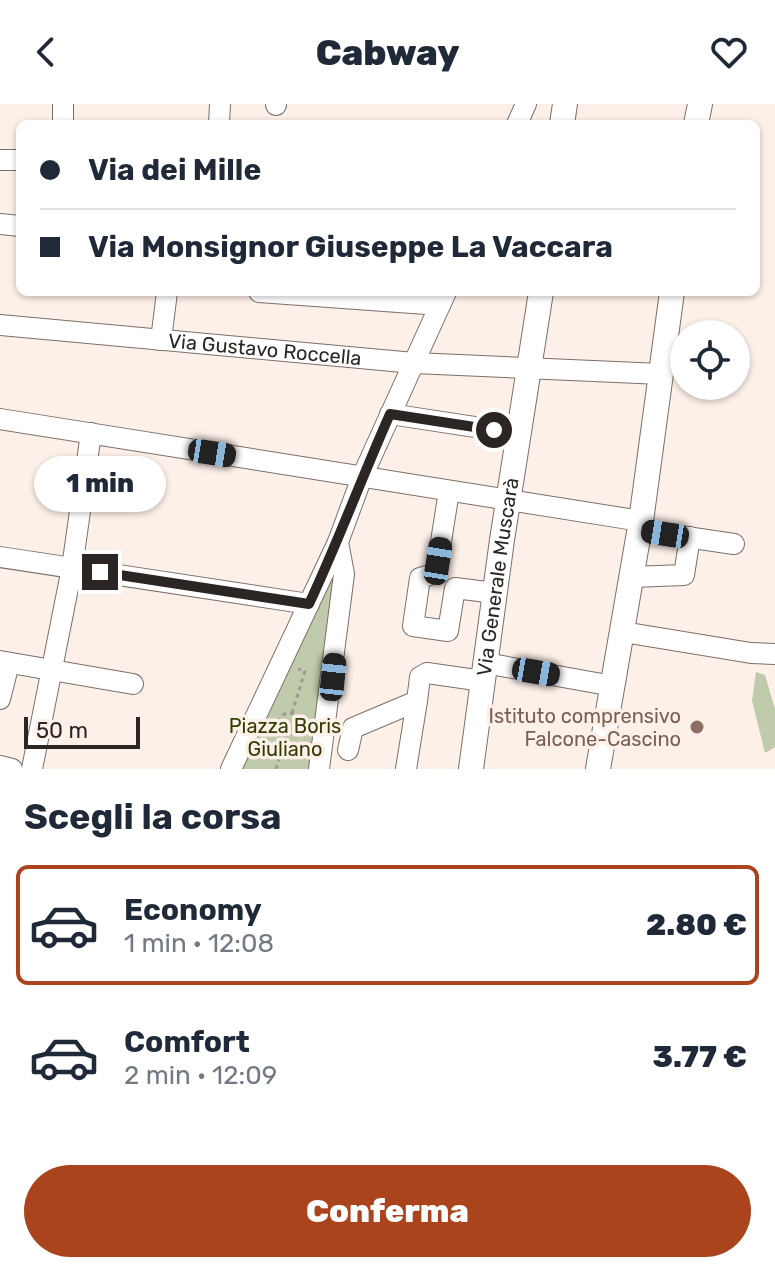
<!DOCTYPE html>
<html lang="it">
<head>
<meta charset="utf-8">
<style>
	body { margin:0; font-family:Rubik,sans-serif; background:#f6f6f7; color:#1f2937; height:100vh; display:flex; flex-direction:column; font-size:30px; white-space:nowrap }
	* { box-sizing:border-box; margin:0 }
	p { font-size:26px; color:#747a83 }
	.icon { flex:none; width:44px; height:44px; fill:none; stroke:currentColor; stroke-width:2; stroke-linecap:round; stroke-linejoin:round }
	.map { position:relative; height:665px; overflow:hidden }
	.sheet { display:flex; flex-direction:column; background:#fff; flex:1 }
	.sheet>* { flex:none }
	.top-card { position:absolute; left:16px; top:16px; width:744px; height:176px; border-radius:12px; box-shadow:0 2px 6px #0004; display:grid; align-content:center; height:176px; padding:0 24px; background:#fff }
	.fabs { position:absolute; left:670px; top:216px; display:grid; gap:16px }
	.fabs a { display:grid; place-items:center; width:80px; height:80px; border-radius:50%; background:#fff; box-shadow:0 2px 6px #0004; font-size:40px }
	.scale { position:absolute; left:24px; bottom:20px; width:116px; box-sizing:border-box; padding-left:8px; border:4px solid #2b2624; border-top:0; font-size:22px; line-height:28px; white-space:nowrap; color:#2b2624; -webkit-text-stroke:6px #fdf0e9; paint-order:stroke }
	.end { position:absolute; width:36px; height:36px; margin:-18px; border:10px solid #2b2624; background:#fff; box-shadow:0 0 0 4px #fff }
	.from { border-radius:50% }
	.bubble { position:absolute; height:56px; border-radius:28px; background:#fff; box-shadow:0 2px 6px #0004; font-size:26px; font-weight:800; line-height:56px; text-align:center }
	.car { position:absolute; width:24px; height:48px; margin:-24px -12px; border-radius:10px; box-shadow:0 0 6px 2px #0007; background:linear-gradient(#222 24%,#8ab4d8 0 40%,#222 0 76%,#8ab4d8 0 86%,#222 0) }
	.top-card b { display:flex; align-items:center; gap:28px; height:76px; font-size:30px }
	.top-card b+b { border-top:2px solid #e0e1e3 }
	.top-card i { width:20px; height:20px; background:#1f2937 }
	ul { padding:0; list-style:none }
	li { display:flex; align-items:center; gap:24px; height:120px; margin:0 16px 12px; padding:0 8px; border:4px solid transparent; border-radius:12px }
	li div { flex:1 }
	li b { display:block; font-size:30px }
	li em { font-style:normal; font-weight:800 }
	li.active { border-color:#aa441c }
	li>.icon { width:72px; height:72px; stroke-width:1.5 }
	h2 { padding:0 24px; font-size:36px; line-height:96px }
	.primary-button { display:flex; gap:16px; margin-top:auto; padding:16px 24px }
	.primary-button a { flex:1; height:92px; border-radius:48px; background:#aa441c; color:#fff; font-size:32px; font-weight:800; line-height:92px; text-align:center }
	header { display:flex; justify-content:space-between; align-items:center; height:104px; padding:0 24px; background:#fff; font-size:36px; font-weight:800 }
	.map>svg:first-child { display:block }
</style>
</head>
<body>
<header><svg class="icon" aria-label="back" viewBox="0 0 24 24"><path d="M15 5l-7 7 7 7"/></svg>Cabway<svg class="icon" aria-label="heart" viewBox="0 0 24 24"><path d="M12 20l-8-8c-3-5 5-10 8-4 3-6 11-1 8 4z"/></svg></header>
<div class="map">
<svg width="775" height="665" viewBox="0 0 775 665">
	<rect width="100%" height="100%" fill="#fdf0e9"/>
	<!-- green -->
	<g fill="#bfcbaa">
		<polygon points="332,470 332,493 309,665 239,665"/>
		<polygon points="756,568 765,571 775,605 775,643 765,649 752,597"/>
	</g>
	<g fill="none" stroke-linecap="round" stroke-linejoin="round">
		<defs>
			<g id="minor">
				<polyline points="276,0 276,1"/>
				<polyline points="63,20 63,0"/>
				<polyline points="219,20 220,0"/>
				<polyline points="517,20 526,0"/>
				<polyline points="0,56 20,56"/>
				<polyline points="0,120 20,122"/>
				<polyline points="259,188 440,201"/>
				<path id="s1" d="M0 221 414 259 661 270"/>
				<polyline points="161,236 167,188"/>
				<polyline points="390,310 520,330"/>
				<polyline points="0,315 641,417"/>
				<polyline points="449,387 436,469 420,474 413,522 448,527 455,484 495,489"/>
				<polyline points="639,426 734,440"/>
				<polyline points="0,453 309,500"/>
				<polyline points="632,473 684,471 690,433"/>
				<polyline points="623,528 751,549 775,550"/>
				<polyline points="0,557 133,580"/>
				<polyline points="485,559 613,582"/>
				<polyline points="0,595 9,559"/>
				<polyline points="348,646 353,624 417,597 420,573 427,569 483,577"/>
				<polyline points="0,662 12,665"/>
				<polyline points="32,665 72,464 91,329"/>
				<polyline points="231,665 338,438 362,373 446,188"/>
				<polyline points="319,665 344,470 338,438"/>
				<polyline points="406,665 417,597"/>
			</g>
			<g id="major">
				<polyline points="562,20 565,0"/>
				<polyline points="696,20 700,0"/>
				<path id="s2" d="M471 665 502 436 541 188"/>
				<polyline points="598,665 641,417 672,188"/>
			</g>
		</defs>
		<!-- minor casing -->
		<use href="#minor" stroke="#7b6f6a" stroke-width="22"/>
		<!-- major casing -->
		<use href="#major" stroke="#7b6f6a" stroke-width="26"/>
		<!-- path -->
		<g stroke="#a19893" stroke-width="3" stroke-dasharray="4 4" stroke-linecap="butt">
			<circle cx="289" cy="619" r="10"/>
			<polyline points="292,609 305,567 298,565"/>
			<polyline points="276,665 287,630"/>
		</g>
		<!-- minor -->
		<use href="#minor" stroke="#fff" stroke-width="20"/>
		<!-- major -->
		<use href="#major" stroke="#fff" stroke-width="24"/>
	</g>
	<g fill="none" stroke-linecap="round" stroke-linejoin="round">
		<!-- route -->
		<path stroke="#2b2624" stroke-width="10" d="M100 468 309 500C338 438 362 373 390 310L494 326"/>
	</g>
	<!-- markers -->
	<circle fill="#8d6e63" stroke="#fdf0e9" stroke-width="3" cx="697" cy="623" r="8"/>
	<g text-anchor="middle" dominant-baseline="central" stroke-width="7" stroke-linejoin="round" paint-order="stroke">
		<!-- street labels -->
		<g font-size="20" fill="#2b2624" stroke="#fdf0e9">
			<text stroke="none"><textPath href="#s1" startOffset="266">Via Gustavo Roccella</textPath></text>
			<text stroke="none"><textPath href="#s2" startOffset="194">Via Generale Muscarà</textPath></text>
		</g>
		<!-- education labels -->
		<g font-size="20" fill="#785e54" stroke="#fdf0e9" text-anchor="end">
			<text x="681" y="612">Istituto comprensivo<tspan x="681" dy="23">Falcone-Cascino</tspan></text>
		</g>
		<!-- park labels -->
		<g font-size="20" fill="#303e05" stroke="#fdf0e9">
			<text x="285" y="622">Piazza Boris<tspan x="285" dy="23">Giuliano</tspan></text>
		</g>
	</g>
</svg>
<div class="fabs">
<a><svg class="icon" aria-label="locate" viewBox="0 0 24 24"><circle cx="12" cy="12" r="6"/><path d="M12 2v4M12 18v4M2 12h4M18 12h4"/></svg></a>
</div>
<div class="scale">50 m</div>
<i class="end from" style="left:494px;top:326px"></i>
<i class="end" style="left:100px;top:468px"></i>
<div class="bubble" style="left:34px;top:352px;width:132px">1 min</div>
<i class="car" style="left:212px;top:349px;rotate:99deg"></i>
<i class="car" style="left:665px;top:430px;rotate:279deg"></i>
<i class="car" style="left:438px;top:457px;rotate:9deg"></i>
<i class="car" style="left:536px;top:568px;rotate:100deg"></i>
<i class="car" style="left:333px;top:573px;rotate:6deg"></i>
<div class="top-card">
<b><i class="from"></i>Via dei Mille</b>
<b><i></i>Via Monsignor Giuseppe La Vaccara</b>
</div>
</div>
<section class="sheet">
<h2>Scegli la corsa</h2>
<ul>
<li class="active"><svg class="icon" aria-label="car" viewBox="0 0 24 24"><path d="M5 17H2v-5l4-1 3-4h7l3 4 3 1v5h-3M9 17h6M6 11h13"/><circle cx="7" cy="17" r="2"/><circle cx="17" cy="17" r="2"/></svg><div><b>Economy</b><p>1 min · 12:08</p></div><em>2.80 €</em></li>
<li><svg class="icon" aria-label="car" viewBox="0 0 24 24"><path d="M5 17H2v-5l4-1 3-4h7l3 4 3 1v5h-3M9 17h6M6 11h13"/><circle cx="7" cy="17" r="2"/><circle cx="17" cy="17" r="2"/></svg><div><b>Comfort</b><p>2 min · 12:09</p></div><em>3.77 €</em></li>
</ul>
<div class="primary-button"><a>Conferma</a></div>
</section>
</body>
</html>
